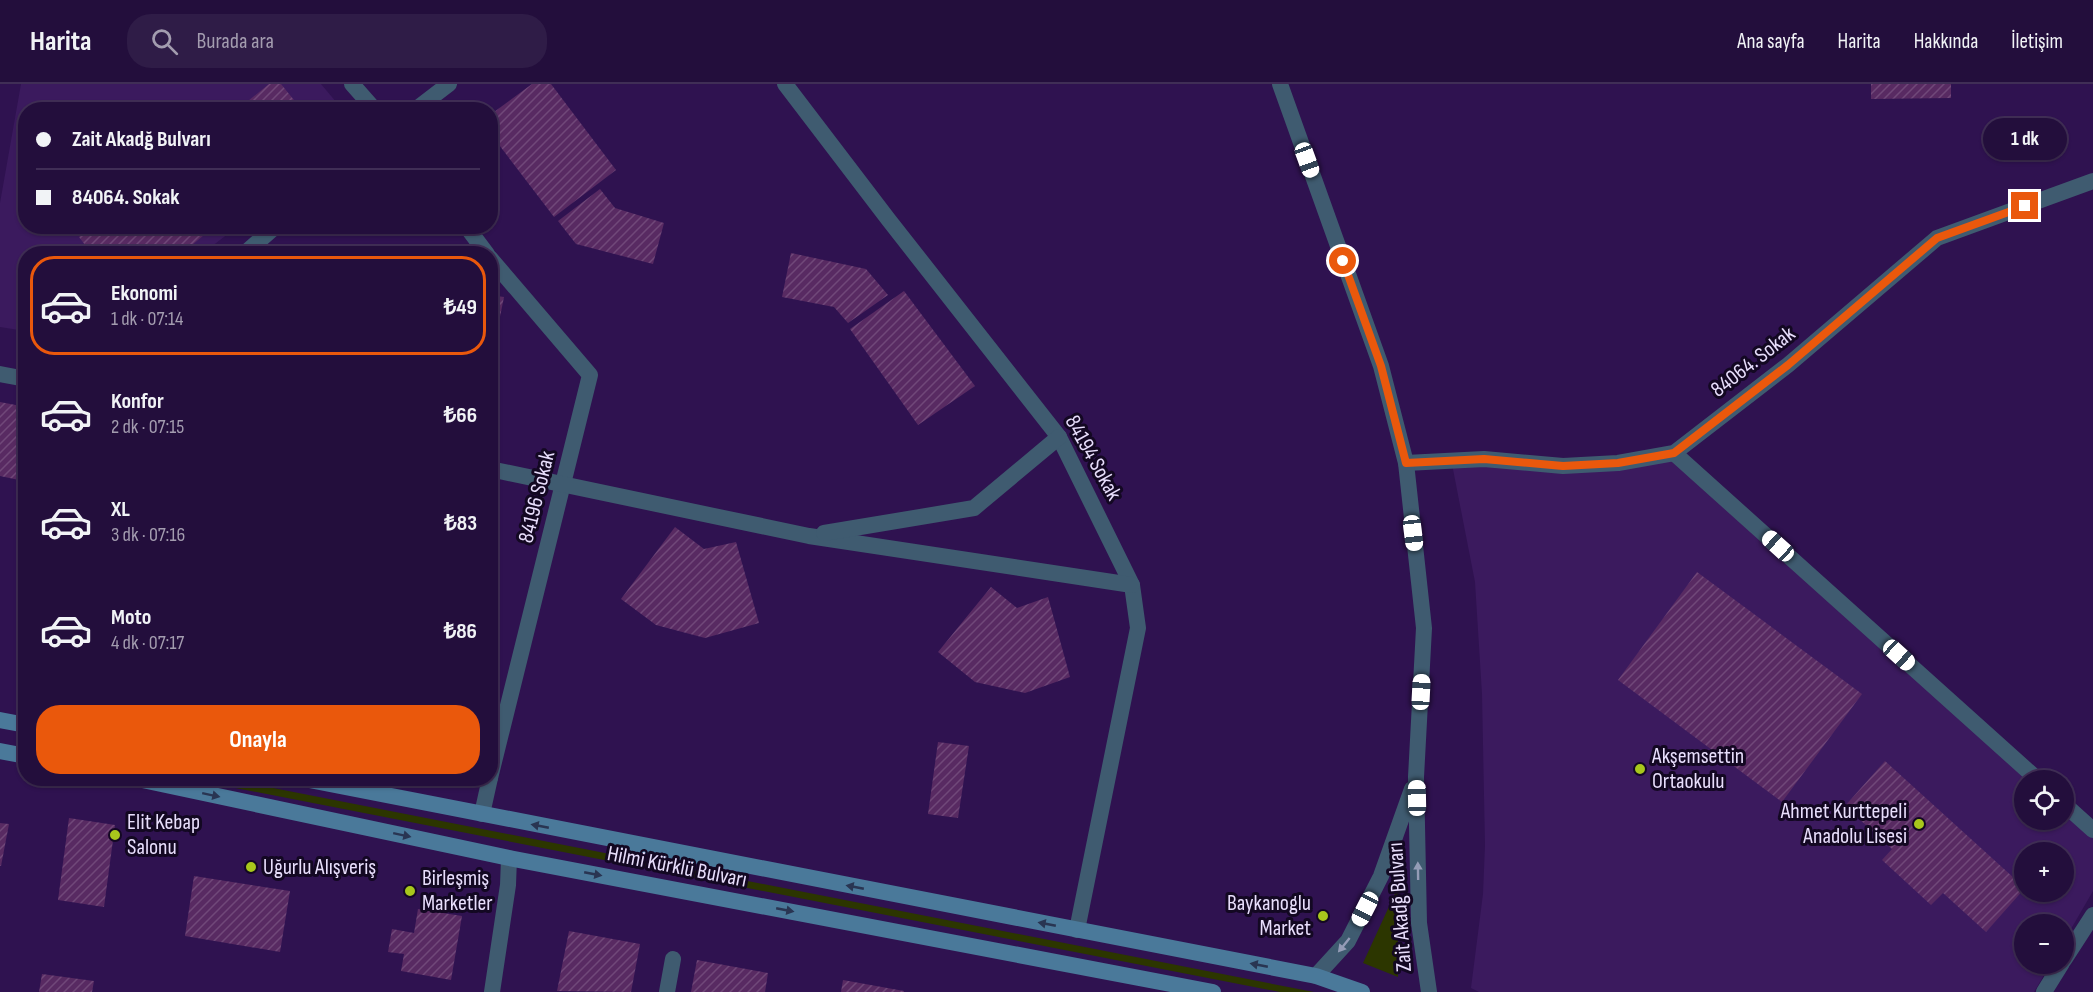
<!DOCTYPE html>
<html lang="tr">
<head>
<meta charset="utf-8">
<style>
	body { margin:0; font-family:"Sofia Sans Condensed",sans-serif; background:#2f1c47; color:#f1f3f6; height:100vh; display:flex; flex-direction:column; font-size:22px; white-space:nowrap }
	* { box-sizing:border-box; margin:0 }
	p { font-size:20px; color:#a39caf }
	.icon { flex:none; width:33px; height:33px; fill:none; stroke:currentColor; stroke-width:2; stroke-linecap:round; stroke-linejoin:round }
	.map { position:relative; flex:1; overflow:hidden }
	.side { position:absolute; left:18px; top:162px; width:480px; height:540px; display:flex; flex-direction:column; background:#230e3c; border-radius:24px; box-shadow:0 2px 4px #0004,0 0 0 2px #402e56 }
	.side>* { flex:none }
	.hud { position:absolute; left:18px; top:18px; width:480px; height:132px; border-radius:24px; box-shadow:0 2px 4px #0004,0 0 0 2px #402e56; display:grid; align-content:center; height:132px; padding:0 18px; background:#230e3c }
	.buttons { position:absolute; left:2014px; top:686px; display:grid; gap:12px }
	.buttons a { display:grid; place-items:center; width:60px; height:60px; border-radius:50%; background:#230e3c; box-shadow:0 2px 4px #0004,0 0 0 2px #402e56; font-size:30px }
	.end { position:absolute; width:27px; height:27px; margin:-14px; border:8px solid #ea580c; background:#fff; box-shadow:0 0 0 3px #fff }
	.from { border-radius:50% }
	.bubble { position:absolute; height:42px; border-radius:21px; background:#230e3c; box-shadow:0 2px 4px #0004,0 0 0 2px #402e56; font-size:20px; font-weight:700; line-height:42px; text-align:center }
	.car { position:absolute; width:18px; height:36px; margin:-18px -9px; border-radius:8px; box-shadow:0 0 4px 2px #0007; background:linear-gradient(#fff 24%,#345 0 40%,#fff 0 76%,#345 0 86%,#fff 0) }
	.hud b { display:flex; align-items:center; gap:21px; height:57px; font-size:22px }
	.hud b+b { border-top:2px solid #402e56 }
	.hud i { width:15px; height:15px; background:#f1f3f6 }
	ul { padding:10px 0 0; list-style:none }
	li { display:flex; align-items:center; gap:18px; height:99px; margin:0 12px 9px; padding:0 6px; border:3px solid transparent; border-radius:24px }
	li div { flex:1 }
	li b { display:block; font-size:22px }
	li em { font-style:normal; font-weight:700 }
	li.active { border-color:#ea580c }
	li>.icon { width:54px; height:54px; stroke-width:1.5 }
	.button { display:flex; gap:12px; margin-top:auto; padding:12px 18px }
	.button a { flex:1; height:69px; border-radius:24px; background:#ea580c; color:#fff; font-size:24px; font-weight:700; line-height:69px; text-align:center }
	header { display:flex; align-items:center; gap:36px; box-sizing:border-box; height:84px; padding:0 30px; background:#230e3c; border-bottom:2px solid #402e56 }
	header strong { font-size:28px }
	nav { display:flex; gap:33px; margin-inline-start:auto; font-size:21px }
	.search { width:420px; height:54px; background:#2f1c47; display:flex; align-items:center; gap:15px; box-sizing:border-box; padding:0 21px; border-radius:24px; color:#a39caf; font-size:22px }
	.map>svg:first-child { display:block }
</style>
</head>
<body>
<header>
<strong>Harita</strong>
<div class="search"><svg class="icon" aria-label="search" viewBox="0 0 24 24"><circle cx="10" cy="10" r="6"/><path d="M15 15l6 6"/></svg>Burada ara</div>
<nav><a>Ana sayfa</a><a>Harita</a><a>Hakkında</a><a>İletişim</a></nav>
</header>
<div class="map">
<svg width="2093" height="908" viewBox="0 0 2093 908">
	<defs>
		<pattern id="building-hatch" width="6" height="6" patternUnits="userSpaceOnUse" patternTransform="scale(1.5)"><rect width="6" height="6" fill="#582a62"/><path d="M-1 1l2-2M0 6l6-6M5 7l2-2" fill="none" stroke="#704879"/></pattern>
	</defs>
	<rect width="100%" height="100%" fill="#2f1250"/>
	<!-- built -->
	<g fill="#3b1a5e" fill-rule="evenodd">
		<polygon points="21,0 321,0 342,25 26,26 26,142 237,143 203,169 26,170 25,247 0,243 0,119"/>
		<path d="M1451 375H1683L2037 696H2025V735H2064V720L2093 745V807L2064 857V840H2025V879H2051L2034 908H1479L1471 904 1483 810 1485 761 1482 610 1475 498ZM2025 768H2064V807H2025Z"/>
	</g>
	<!-- green -->
	<g fill="#2c3600">
		<polygon points="190,695 227,695 1314,908 1280,908"/>
		<polygon points="1398,803 1398,893 1363,879"/>
	</g>
	<!-- building -->
	<g fill="url(#building-hatch)">
		<polygon points="269,0 281,0 302,26 237,26"/>
		<polygon points="532,0 551,0 616,86 554,133 490,49 490,31"/>
		<polygon points="1871,0 1951,0 1951,14 1871,15"/>
		<polygon points="600,105 615,124 664,139 653,180 576,160 558,137"/>
		<polygon points="92,142 215,142 181,170 92,170 79,153"/>
		<polygon points="791,169 866,185 888,211 848,239 834,223 782,213"/>
		<polygon points="904,207 975,302 918,341 850,245"/>
		<polygon points="490,211 504,213 492,272 490,272"/>
		<polygon points="0,318 26,323 26,360 19,396 0,392"/>
		<polygon points="675,443 704,465 736,458 759,539 705,554 656,541 621,515"/>
		<polygon points="1697,488 1862,610 1782,718 1618,596"/>
		<polygon points="991,503 1017,524 1048,513 1070,593 1025,609 975,598 938,568"/>
		<polygon points="938,658 969,662 958,734 928,730"/>
		<polygon points="1885,677 2025,804 1986,848 1943,809 1931,821 1882,776 1892,765 1845,722"/>
		<polygon points="69,734 115,741 104,823 58,816"/>
		<polygon points="0,739 9,740 1,782 0,782"/>
		<polygon points="194,792 290,807 280,868 185,852"/>
		<polygon points="418,825 462,832 451,896 401,887 404,870 388,868 392,845 414,849"/>
		<polygon points="569,847 640,860 631,908 557,907"/>
		<polygon points="697,876 768,889 765,908 691,908"/>
		<polygon points="42,890 94,897 92,908 39,908"/>
		<polygon points="843,896 904,907 904,908 841,908"/>
	</g>
	<g fill="none" stroke-linecap="round" stroke-linejoin="round">
		<!-- service -->
		<polyline stroke="#3f5b70" stroke-width="16" points="667,908 673,875"/>
		<!-- minor -->
		<g stroke="#3f5b70" stroke-width="16">
			<polyline points="352,0 375,26"/>
			<polyline points="785,0 888,135 1059,353 1132,501 1138,544 1077,846"/>
			<polyline points="415,26 449,0"/>
			<polyline points="466,142 487,170"/>
			<polyline points="244,170 276,142"/>
			<polyline points="490,174 590,291 490,694"/>
			<polyline points="0,290 26,295"/>
			<polyline points="1674,369 2038,696"/>
			<polyline points="1406,379 1484,375 1563,382 1618,379 1674,369 1788,281 1937,154 2093,97"/>
			<polyline points="490,385 809,452 1132,501"/>
			<polyline points="824,449 974,424 1059,353"/>
			<polyline points="2064,720 2093,746"/>
			<polyline points="482,730 490,694"/>
			<polyline points="2064,876 2093,831"/>
			<polyline points="2044,908 2062,879"/>
		</g>
		<!-- tertiary -->
		<g stroke="#3f5b70" stroke-width="16">
			<polyline points="1280,0 1381,282 1406,379 1424,544 1416,693 1419,839 1429,908"/>
			<polyline points="1316,892 1348,857 1381,792 1412,705"/>
			<polyline points="492,908 508,801 509,774"/>
		</g>
		<!-- secondary -->
		<g stroke="#4a799a" stroke-width="16">
			<polyline points="0,636 26,641"/>
			<polyline points="0,667 26,672"/>
			<polyline points="133,694 509,774 1213,908"/>
			<polyline points="299,694 1316,892 1362,908"/>
		</g>
	</g>
	<!-- one-way arrows -->
	<defs><path id="oneway-solid" d="M-6-.8H1V-3.2L6.5 0L1 3.2V.8H-6Z" transform="scale(1.5)"/></defs>
	<g fill="#293552">
		<use href="#oneway-solid" transform="translate(211 711) rotate(12)"/>
		<use href="#oneway-solid" transform="translate(540 742) rotate(-169)"/>
		<use href="#oneway-solid" transform="translate(402 751) rotate(12)"/>
		<use href="#oneway-solid" transform="translate(593 790) rotate(11)"/>
		<use href="#oneway-solid" transform="translate(855 803) rotate(-169)"/>
		<use href="#oneway-solid" transform="translate(785 826) rotate(11)"/>
		<use href="#oneway-solid" transform="translate(1047 840) rotate(-169)"/>
		<use href="#oneway-solid" transform="translate(1259 881) rotate(-169)"/>
	</g>
	<g fill="#949cb6">
		<use href="#oneway-solid" transform="translate(1418 787) rotate(-91)"/>
		<use href="#oneway-solid" transform="translate(1344 861) rotate(129)"/>
	</g>
	<g fill="none" stroke-linecap="round" stroke-linejoin="round">
		<!-- route -->
		<polyline stroke="#ea580c" stroke-width="8" points="1343,177 1381,282 1406,379 1484,375 1563,382 1618,379 1674,369 1788,281 1937,154 2025,122"/>
	</g>
	<!-- markers -->
	<g fill="#a8c71c" stroke="#130822" stroke-width="2">
		<circle cx="1640" cy="685" r="6"/>
		<circle cx="1919" cy="740" r="6"/>
		<circle cx="115" cy="751" r="6"/>
		<circle cx="251" cy="783" r="6"/>
		<circle cx="410" cy="807" r="6"/>
		<circle cx="1323" cy="832" r="6"/>
	</g>
	<g text-anchor="middle" dominant-baseline="central" stroke-width="6" stroke-linejoin="round" paint-order="stroke">
		<!-- street labels -->
		<g font-size="22" fill="#e8defc" stroke="#130822">
			<text transform="translate(1753 278) rotate(-38)">84064. Sokak</text>
			<text transform="translate(1093 374) rotate(61)">84194 Sokak</text>
			<text transform="translate(537 413) rotate(-76)">84196 Sokak</text>
			<text transform="translate(677 783) rotate(11)">Hilmi Kürklü Bulvarı</text>
			<text transform="translate(1400 823) rotate(-94)">Zait Akadğ Bulvarı</text>
		</g>
		<!-- poi labels -->
		<g font-size="22" fill="#e8defc" stroke="#130822" text-anchor="start">
			<text x="1652" y="672">Akşemsettin<tspan x="1652" dy="25">Ortaokulu</tspan></text>
			<text x="1907" y="727" text-anchor="end">Ahmet Kurttepeli<tspan x="1907" dy="25">Anadolu Lisesi</tspan></text>
			<text x="127" y="738">Elit Kebap<tspan x="127" dy="25">Salonu</tspan></text>
			<text x="263" y="783">Uğurlu Alışveriş</text>
			<text x="422" y="794">Birleşmiş<tspan x="422" dy="25">Marketler</tspan></text>
			<text x="1311" y="819" text-anchor="end">Baykanoglu<tspan x="1311" dy="25">Market</tspan></text>
		</g>
	</g>
</svg>
<div class="buttons">
<a><svg class="icon" aria-label="locate" viewBox="0 0 24 24"><circle cx="12" cy="12" r="6"/><path d="M12 2v4M12 18v4M2 12h4M18 12h4"/></svg></a>
<a>+</a>
<a>−</a>
</div>
<i class="end from" style="left:1343px;top:177px"></i>
<i class="end" style="left:2025px;top:122px"></i>
<div class="bubble" style="left:1983px;top:34px;width:84px">1 dk</div>
<i class="car" style="left:1307px;top:76px;rotate:160deg"></i>
<i class="car" style="left:1413px;top:449px;rotate:173deg"></i>
<i class="car" style="left:1778px;top:462px;rotate:312deg"></i>
<i class="car" style="left:1899px;top:571px;rotate:132deg"></i>
<i class="car" style="left:1421px;top:608px;rotate:3deg"></i>
<i class="car" style="left:1417px;top:714px;rotate:359deg"></i>
<i class="car" style="left:1365px;top:825px;rotate:207deg"></i>
<div class="hud">
<b><i class="from"></i>Zait Akadğ Bulvarı</b>
<b><i></i>84064. Sokak</b>
</div>
<section class="side">
<ul>
<li class="active"><svg class="icon" aria-label="car" viewBox="0 0 24 24"><path d="M5 17H2v-5l4-1 3-4h7l3 4 3 1v5h-3M9 17h6M6 11h13"/><circle cx="7" cy="17" r="2"/><circle cx="17" cy="17" r="2"/></svg><div><b>Ekonomi</b><p>1 dk · 07:14</p></div><em>₺49</em></li>
<li><svg class="icon" aria-label="car" viewBox="0 0 24 24"><path d="M5 17H2v-5l4-1 3-4h7l3 4 3 1v5h-3M9 17h6M6 11h13"/><circle cx="7" cy="17" r="2"/><circle cx="17" cy="17" r="2"/></svg><div><b>Konfor</b><p>2 dk · 07:15</p></div><em>₺66</em></li>
<li><svg class="icon" aria-label="car" viewBox="0 0 24 24"><path d="M5 17H2v-5l4-1 3-4h7l3 4 3 1v5h-3M9 17h6M6 11h13"/><circle cx="7" cy="17" r="2"/><circle cx="17" cy="17" r="2"/></svg><div><b>XL</b><p>3 dk · 07:16</p></div><em>₺83</em></li>
<li><svg class="icon" aria-label="car" viewBox="0 0 24 24"><path d="M5 17H2v-5l4-1 3-4h7l3 4 3 1v5h-3M9 17h6M6 11h13"/><circle cx="7" cy="17" r="2"/><circle cx="17" cy="17" r="2"/></svg><div><b>Moto</b><p>4 dk · 07:17</p></div><em>₺86</em></li>
</ul>
<div class="button"><a>Onayla</a></div>
</section>
</div>
</body>
</html>
